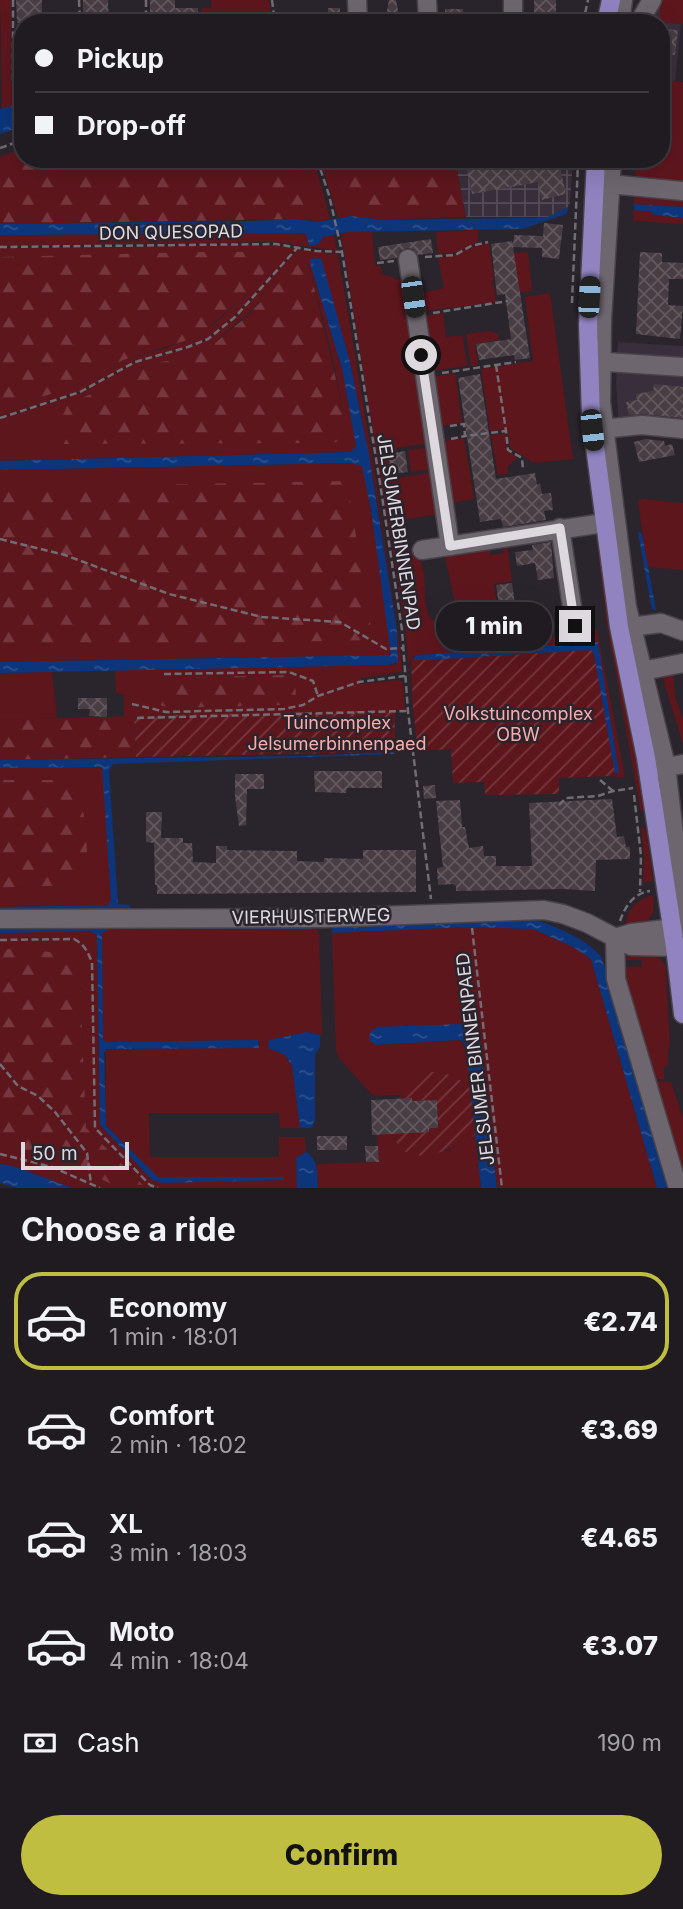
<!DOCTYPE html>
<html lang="en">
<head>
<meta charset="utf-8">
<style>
	body { margin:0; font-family:Inter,sans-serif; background:#28242a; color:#f1f3f6; height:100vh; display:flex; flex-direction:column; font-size:26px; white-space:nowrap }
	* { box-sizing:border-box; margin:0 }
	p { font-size:23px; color:#a2a1a5 }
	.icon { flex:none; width:38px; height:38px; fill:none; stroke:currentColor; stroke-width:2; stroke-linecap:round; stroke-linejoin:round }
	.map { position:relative; height:1188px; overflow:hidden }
	.panel { display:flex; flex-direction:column; background:#201b21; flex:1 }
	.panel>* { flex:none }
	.top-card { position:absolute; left:14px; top:14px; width:656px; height:154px; border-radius:28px; box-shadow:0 7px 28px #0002,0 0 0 2px #3d393f; display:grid; align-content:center; height:154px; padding:0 21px; background:#201b21 }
	.scale { position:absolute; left:21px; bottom:18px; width:108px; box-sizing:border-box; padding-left:7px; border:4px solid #ded9df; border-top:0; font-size:19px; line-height:24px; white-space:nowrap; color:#ded9df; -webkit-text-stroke:5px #2a242c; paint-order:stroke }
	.end { position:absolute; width:32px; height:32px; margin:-16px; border:9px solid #ded9df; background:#111; box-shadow:0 0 0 4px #111 }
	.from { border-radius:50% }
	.bubble { position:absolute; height:49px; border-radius:24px; background:#201b21; box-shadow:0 7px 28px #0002,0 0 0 2px #3d393f; font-size:23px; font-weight:800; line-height:49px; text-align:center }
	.car { position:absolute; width:21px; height:42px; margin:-21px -10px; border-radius:9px; box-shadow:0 0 5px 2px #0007; background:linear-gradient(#222 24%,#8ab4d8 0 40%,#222 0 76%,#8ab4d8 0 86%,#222 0) }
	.top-card b { display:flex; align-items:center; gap:24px; height:66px; font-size:26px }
	.top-card b+b { border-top:2px solid #3d393f }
	.top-card i { width:18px; height:18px; background:#f1f3f6 }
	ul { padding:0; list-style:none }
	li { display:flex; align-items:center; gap:21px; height:98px; margin:0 14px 10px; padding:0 7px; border:4px solid transparent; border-radius:28px }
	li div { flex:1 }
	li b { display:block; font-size:26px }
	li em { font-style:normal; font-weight:800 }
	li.active { border-color:#bfbe41 }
	li>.icon { width:63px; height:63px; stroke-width:1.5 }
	h2 { padding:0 21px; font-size:32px; line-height:84px }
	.pay { display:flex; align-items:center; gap:18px; height:77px; padding:0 21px; font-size:26px }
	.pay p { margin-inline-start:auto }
	.button { display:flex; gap:14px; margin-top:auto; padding:14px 21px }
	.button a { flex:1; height:80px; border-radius:42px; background:#bfbe41; color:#111; font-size:28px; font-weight:800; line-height:80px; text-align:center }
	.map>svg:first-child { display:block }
</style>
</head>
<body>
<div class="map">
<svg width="683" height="1188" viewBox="0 0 683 1188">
	<defs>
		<pattern id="industrial-grid" width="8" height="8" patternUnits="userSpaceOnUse" patternTransform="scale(1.75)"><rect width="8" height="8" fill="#392e3b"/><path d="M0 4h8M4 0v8" fill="none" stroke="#554c57"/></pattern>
		<pattern id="forest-firs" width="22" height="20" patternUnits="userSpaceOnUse" patternTransform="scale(1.75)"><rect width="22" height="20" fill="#5e161d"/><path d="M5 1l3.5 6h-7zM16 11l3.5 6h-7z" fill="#75373d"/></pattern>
		<pattern id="garden-furrows" width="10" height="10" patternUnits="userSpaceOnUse" patternTransform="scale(1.75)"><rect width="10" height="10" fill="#5e161d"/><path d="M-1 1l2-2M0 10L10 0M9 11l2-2" fill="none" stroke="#75373d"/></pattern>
		<pattern id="water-ripples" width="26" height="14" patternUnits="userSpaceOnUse" patternTransform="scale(1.75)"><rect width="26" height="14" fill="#0c357b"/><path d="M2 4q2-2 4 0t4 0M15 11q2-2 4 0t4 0" fill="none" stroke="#2f528d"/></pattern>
		<pattern id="building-cross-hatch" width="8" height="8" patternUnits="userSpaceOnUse" patternTransform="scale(1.75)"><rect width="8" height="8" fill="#483d42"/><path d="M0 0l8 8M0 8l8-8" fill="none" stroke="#62585d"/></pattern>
	</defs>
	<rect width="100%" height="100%" fill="#2a242c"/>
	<!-- built -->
	<g fill="#392e3b">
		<polygon points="643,0 661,0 659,22 681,24 675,82 662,80 662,23 636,23 639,7"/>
		<polygon points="618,342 683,346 683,434 619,428 616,384"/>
	</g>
	<!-- industrial -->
	<polygon fill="url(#industrial-grid)" points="455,159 573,159 570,202 568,207 548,217 466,217"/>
	<!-- grass -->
	<g fill="#5e161d" fill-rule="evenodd">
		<polygon points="0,0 11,0 11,83 16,90 23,90 23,103 2,110"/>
		<polygon points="211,0 269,0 272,23 202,23 202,8 211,8"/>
		<polygon points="661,0 683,0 683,24 659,22"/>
		<polygon points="662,80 683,82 683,184 635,179 636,159 645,162 647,159 662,159"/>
		<polygon points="293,159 314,159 330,219 318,222 307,219"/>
		<polygon points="320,159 326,159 346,207 359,212 444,210 463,203 466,217 382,220 351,216 338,218"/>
		<polygon points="634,192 683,198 683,207 634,204"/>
		<polygon points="634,210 653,212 655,215 683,218 683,224 633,221"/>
		<polygon points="478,230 478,242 455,253 438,254 436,232"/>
		<path d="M348 232H372L375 266H381L382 274 403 281 431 443 397 448V451L387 453 391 475H396L397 478 436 472 439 514 402 520 398 524 403 546C438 566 416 589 431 620L458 617 444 553 489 546 490 555 504 553 503 544H507L512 581 494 584 499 619 467 624 470 642 525 637 579 638 597 629 625 777 617 778 614 776 618 773 598 642 418 655 411 658 409 663 422 799 405 629 341 234Z"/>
		<polygon points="204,233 304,233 307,236 309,246 319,244 323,237 334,235 337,251 276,242 0,246 0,235"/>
		<polygon points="489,243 494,281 491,281 492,285 494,285 496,302 419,312 422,293 444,288 438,258 455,255 471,247"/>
		<polygon points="276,245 296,249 234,316 208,338 188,347 135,362 80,391 0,417 0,408 58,392 92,378 123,360 169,347 213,325 244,297 266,271 270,262 269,252 0,257 0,248"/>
		<path d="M298 249 338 254 376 481 401 656 402 672 361 678V684L398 680 403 683 405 710 124 717V695L116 693 115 670 394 665 398 662 397 631 379 511 360 409 350 362 310 263 342 369 356 446 351 452 0 461V419L80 393 135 363 188 348 209 339 235 317ZM304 263 309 265C317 300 351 412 342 440L333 443H63L67 406 147 365 177 359 210 347ZM285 675 292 677 289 703 279 705 170 708 159 678Z"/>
		<polygon points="528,252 532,291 519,293 513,253"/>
		<polygon points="550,293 573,459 534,463 510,448 507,429 490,431 481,369 533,361 525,297"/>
		<polygon points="443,313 446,337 463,335 467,366 428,371 420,316"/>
		<polygon points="489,331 498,334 499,340 475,344 478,365 471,366 466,334"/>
		<polygon points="455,373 462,423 436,427 429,377"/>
		<polygon points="505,433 507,451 517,457 507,468 508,474 498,475 491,435"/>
		<polygon points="464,438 474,499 456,502 448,506 438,442"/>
		<polygon points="432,447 435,469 411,472 408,450"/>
		<polygon points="350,463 362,466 365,475 385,602 391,655 0,662 0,470"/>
		<polygon points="643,499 683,503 683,570 647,567 638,501"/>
		<path d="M596 533 599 540C612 630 630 719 643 808L641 813 606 620Z"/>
		<polygon points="673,670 675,696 683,720 683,744 661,673"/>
		<polygon points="52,672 57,718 0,720 0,673"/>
		<polygon points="91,765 99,766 104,770 111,899 110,905 0,907 0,888 73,885 71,780 0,780 0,768"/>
		<polygon points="643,827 646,831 653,881 643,882 644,855 641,828"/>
		<path d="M653 895C657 919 647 925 625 929 626 910 636 900 653 895Z"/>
		<polygon points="471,927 533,929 573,947 591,959 657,1188 497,1188 477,1031 376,1045 460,1040 466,1050 470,1085 443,1072 401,1092 401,1095 373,1096 339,1058 336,1050 332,933"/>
		<polygon points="316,928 319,935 322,1035 307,1032 269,1040 269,1048 285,1055 292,1066 300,1128 280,1128 279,1113 149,1113 150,1157 279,1157 279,1137 305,1137 306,1152 296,1158 297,1188 146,1188 86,1128 80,981 30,949 0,949 0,933 90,931 97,935 100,1125 152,1180 161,1178 155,1176 105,1124 106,1050 184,1047 259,1048 260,1044 258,1040 106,1042 103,1039 102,933 109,929"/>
		<polygon points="653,953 663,962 666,969 670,1048 668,1049 668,1066 664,1066 664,1079 652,1079 622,967 642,966 642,960 625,960 630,954"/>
		<polygon points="653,1081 671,1082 683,1118 683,1182"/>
		<polygon points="377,1134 393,1134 395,1142 447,1151 476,1134 481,1188 318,1188 316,1164 379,1162"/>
		<polygon points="0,1143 81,1170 120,1188 72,1188 13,1166 0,1164"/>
	</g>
	<!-- forest -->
	<g fill="url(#forest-firs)">
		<polygon points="23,149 23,159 293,159 307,219 0,224 0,157"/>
		<polygon points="326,159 455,159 463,203 444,210 359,212 346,207"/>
		<polygon points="197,252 269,252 270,262 266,271 244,297 197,337 123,360 92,378 58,392 0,408 0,257"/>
		<polygon points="299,263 304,263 309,266 339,392 345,431 342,440 333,443 63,444 61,420 67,406 147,365 177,359 210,347 245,318"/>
		<polygon points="347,481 373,640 0,648 0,488"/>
		<polygon points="286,675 292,677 295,682 296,697 289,703 279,705 170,708 160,705 153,698 152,683 158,678"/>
		<polygon points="134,716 136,757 0,760 0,720"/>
		<path d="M0 780H71C88 808 87 842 87 874L72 885 0 888Z"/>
		<polygon points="0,949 30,949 74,956 80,981 86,1128 146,1188 120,1188 81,1170 0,1143"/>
	</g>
	<!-- garden -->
	<g fill="url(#garden-furrows)">
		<polygon points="591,649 594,654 616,773 614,776 559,778 559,794 485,795 484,782 453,783 451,749 418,751 413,709 411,658 416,660 429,660"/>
		<polygon points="395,710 395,754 392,752 136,757 134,716"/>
		<path d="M430 1072H443L470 1085 476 1134C453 1149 405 1174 393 1134L438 1127 437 1100 412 1101 411 1098 400 1099C404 1082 415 1076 430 1072Z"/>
	</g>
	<!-- water -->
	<g fill="url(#water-ripples)">
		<polygon points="23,103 23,126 0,134 0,109"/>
		<polygon points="634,204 683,207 683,218 654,215 652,212 634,210"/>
		<polygon points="568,207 567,213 563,215 522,229 348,232 323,237 319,244 309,246 307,236 304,233 0,235 0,224 254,221 296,219 318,222 351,216 382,220 537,218 548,217"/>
		<polygon points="321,258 350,362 369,455 397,631 398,662 388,665 0,673 0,662 391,655 371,510 362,466 350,463 0,470 0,461 351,452 356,446 342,369 310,263 310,259"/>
		<polygon points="640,532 642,534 656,610 653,610 651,605 638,533"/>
		<polygon points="598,642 619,773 615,773 594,654 591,650 429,660 415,660 413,658 418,655"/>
		<polygon points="392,752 395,754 113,764 109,771 118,904 129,905 132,909 0,912 0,907 108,905 111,899 102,767 0,768 0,760 303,756"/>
		<path d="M533 919C557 927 586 938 602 958L667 1188H657L591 959 573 947 533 929 472 927 331 933 333 925Z"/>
		<polygon points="0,925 316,925 317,927 312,929 109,929 102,933 103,1039 106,1042 258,1040 259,1048 107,1049 104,1053 106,1126 158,1177 284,1177 284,1180 163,1183 152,1180 100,1125 97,935 90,931 0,933"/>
		<path d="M462 1024C473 1026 477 1029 480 1040L497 1188H481L466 1050 463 1042 460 1040 376 1045 370 1041C369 1033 370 1030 378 1027Z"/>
		<polygon points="307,1032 320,1035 320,1047 315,1054 315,1121 311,1128 300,1128 292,1066 285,1055 268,1048 269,1040"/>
		<path d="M306 1152C319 1160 317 1174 318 1188H297L296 1158Z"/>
		<polygon points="0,1164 13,1166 72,1188 17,1188 0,1183"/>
	</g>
	<!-- building -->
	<g fill="url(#building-cross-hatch)">
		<polygon points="16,0 42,0 42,23 17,23"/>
		<polygon points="83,0 108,0 109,23 83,23"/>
		<polygon points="150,0 175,0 175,8 198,8 198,23 150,23"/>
		<polygon points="389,0 396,0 399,15 386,16"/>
		<rect x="534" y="0" width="22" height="23"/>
		<polygon points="328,8 340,8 340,23 321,23 321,12 328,12"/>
		<polygon points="445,9 463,9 463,14 469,23 445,23"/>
		<polygon points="662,29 678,30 675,55 662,53"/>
		<polygon points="465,159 558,159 566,194 542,200 538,182 472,194"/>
		<polygon points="544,223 563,225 559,259 542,257 542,248 513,247 530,358 515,360 514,355 479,360 476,344 511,339 505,294 497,295 491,244 512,241 513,245 514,235 543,236"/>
		<polygon points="431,239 433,253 418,255 413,249 407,248 400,251 397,258 380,260 378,247"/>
		<polygon points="640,252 662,253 662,262 683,263 683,279 669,279 668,305 683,306 680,339 636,334"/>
		<polygon points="480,374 496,479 535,473 537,485 540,484 542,494 551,493 553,510 544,511 546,520 503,527 501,519 480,522 458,378"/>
		<polygon points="654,384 683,387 683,418 643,414 629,415 626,402 637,400 636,394 653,391"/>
		<polygon points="645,439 664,441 665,446 672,444 675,455 639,462 634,442"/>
		<polygon points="405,451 408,472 391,474 388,454"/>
		<polygon points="551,542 554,578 538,580 535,563 517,566 515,552 533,550 532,545"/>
		<polygon points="512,583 517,618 523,618 525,633 472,641 470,626 501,620 496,585"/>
		<polygon points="78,698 107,698 107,717 89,716 90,709 78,709"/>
		<polygon points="314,771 382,771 382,788 347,788 346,793 315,792"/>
		<polygon points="235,774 264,774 264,789 247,789 246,825 239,826 235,796"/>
		<polygon points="435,785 436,798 424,799 423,786"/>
		<polygon points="612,799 617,837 624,836 626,847 630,847 630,859 596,860 595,891 563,889 456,891 456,886 453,884 438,885 437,868 443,867 436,801 460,800 462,827 465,827 469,848 483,846 484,856 496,856 496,866 532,866 529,803"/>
		<polygon points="146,812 162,812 161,838 183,838 183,843 192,843 193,862 216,863 216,846 227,846 227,850 297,851 297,861 324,862 324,858 363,859 363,850 416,850 416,892 157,894 157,885 155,885 154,843 146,842"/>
		<polygon points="412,1098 412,1101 437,1100 438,1128 429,1128 429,1132 372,1135 371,1100"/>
		<rect x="317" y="1136" width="30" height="14"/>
		<polygon points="365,1146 378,1146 379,1162 366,1162"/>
	</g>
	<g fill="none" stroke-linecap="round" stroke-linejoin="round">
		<!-- minor-tunnel -->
		<polyline stroke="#453f47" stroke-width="18" stroke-dasharray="18 9" stroke-linecap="butt" points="652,23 652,18"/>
		<defs>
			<g id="minor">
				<polyline points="357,0 358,23"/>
				<polyline points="427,0 428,23"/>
				<polyline points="513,0 513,23"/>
				<polyline points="642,17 652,0"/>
				<polyline points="620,23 623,0"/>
				<polyline points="612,159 602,320 601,402 627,607 666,766 683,910"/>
				<polyline points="598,183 683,191"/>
				<polyline points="408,259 450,546"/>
				<polyline points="591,361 683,367"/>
				<polyline points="592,430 642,425 683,429"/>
				<polyline points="560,528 575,626"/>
				<polyline points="422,550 604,523"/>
				<polyline points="631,627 661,623 683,631"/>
				<polyline points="632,673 683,663"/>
				<polyline points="655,769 683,764"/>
				<polyline points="0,919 324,918 544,910 563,914 587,923 631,946 683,947"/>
				<polyline points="615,938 616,979 678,1188"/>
				<polyline points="615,938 632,933 683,927"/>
			</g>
			<g id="major">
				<polyline points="606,23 611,0"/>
				<polyline points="596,159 588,325 591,417 619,627 646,758 675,947 683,1014"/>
			</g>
		</defs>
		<!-- minor casing -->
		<use href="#minor" stroke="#484249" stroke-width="21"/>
		<!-- major casing -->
		<use href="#major" stroke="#484249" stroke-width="21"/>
		<!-- path -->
		<g stroke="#726c74" stroke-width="2.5" stroke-dasharray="7 3.5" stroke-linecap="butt">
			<polyline points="13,0 13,81"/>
			<polyline points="79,0 80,23"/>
			<polyline points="146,0 146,23"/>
			<polyline points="272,0 275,23"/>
			<polyline points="583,23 588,0"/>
			<polyline points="0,148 23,140"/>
			<polyline points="317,159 329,195 342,252 380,483 402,630 408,711 431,899"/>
			<polyline points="0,247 276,244 316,251 342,252"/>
			<polyline points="425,257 455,255 471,246 488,242"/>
			<polyline points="377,263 394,261"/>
			<polyline points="572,303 578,163"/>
			<polyline points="433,313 508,301"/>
			<polyline points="496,365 506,431"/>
			<polyline points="442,373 516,362"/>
			<polyline points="0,418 80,392 135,362 188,347 208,339 235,317 298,247"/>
			<polyline points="450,426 464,424 465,436 506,431 508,450 522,458 523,469"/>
			<polyline points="451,439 465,436"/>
			<polyline points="0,539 65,555 169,594 262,617 340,622 386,649 403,648"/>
			<polyline points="164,674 289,672 313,681 318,696"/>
			<polyline points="132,704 166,712 284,709 303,705 318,696 359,682 405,676"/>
			<polyline points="137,718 408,711"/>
			<polyline points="600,780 613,791"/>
			<polyline points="634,795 641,856 640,892"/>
			<polyline points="559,805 566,798 598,796 613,791 633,788"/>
			<path d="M620 921C625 906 634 893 650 891"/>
			<polyline points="472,928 502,1188"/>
			<path d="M0 940 74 939C85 945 87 951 92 962L95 1128 150 1185 158 1188"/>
			<polyline points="0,1064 18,1086 38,1096 55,1112 87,1153 91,1184"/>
			<polyline points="0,1154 52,1167 100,1188"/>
		</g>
		<!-- minor -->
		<use href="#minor" stroke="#6e666f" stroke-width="18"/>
		<!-- major -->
		<use href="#major" stroke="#9083c0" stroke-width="18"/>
	</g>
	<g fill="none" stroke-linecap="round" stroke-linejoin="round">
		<!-- route -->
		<polyline stroke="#ded9df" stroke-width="9" points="421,355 450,546 560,528 575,626"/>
	</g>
	<g text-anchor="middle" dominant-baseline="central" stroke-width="5" stroke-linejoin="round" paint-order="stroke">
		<!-- street labels -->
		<g font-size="18" fill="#ded9df" stroke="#2a242c">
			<text transform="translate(171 232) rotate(-1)">DON QUESOPAD</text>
			<text transform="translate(399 532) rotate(81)">JELSUMERBINNENPAD</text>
			<text transform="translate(311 916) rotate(-1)">VIERHUISTERWEG</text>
			<text transform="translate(475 1059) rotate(-97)">JELSUMER BINNENPAED</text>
		</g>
		<!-- park labels -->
		<g font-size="18" fill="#fcabab" stroke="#2a242c">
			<text x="518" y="713">Volkstuincomplex<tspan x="518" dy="21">OBW</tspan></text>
			<text x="337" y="722">Tuincomplex<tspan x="337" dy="21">Jelsumerbinnenpaed</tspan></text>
		</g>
	</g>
</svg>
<div class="scale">50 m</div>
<i class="end from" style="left:421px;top:355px"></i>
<i class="end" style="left:575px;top:626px"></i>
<div class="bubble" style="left:436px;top:602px;width:116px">1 min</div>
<i class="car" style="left:413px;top:297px;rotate:172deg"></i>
<i class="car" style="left:589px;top:297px;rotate:3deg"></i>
<i class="car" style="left:592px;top:430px;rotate:174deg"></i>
<div class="top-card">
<b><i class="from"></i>Pickup</b>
<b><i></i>Drop-off</b>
</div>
</div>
<section class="panel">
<h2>Choose a ride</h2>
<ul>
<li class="active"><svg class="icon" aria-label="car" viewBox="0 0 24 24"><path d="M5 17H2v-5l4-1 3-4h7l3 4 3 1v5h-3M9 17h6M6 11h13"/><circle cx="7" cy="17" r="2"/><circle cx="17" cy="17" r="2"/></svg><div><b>Economy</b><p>1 min · 18:01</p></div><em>€2.74</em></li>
<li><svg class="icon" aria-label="car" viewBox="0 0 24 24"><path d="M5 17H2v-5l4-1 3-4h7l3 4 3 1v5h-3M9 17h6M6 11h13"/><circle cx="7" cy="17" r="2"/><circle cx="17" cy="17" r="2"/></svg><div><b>Comfort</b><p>2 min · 18:02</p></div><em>€3.69</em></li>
<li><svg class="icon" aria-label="car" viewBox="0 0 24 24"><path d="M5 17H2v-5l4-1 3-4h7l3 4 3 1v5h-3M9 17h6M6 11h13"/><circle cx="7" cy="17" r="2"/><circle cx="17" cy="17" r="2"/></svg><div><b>XL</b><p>3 min · 18:03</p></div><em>€4.65</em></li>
<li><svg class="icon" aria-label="car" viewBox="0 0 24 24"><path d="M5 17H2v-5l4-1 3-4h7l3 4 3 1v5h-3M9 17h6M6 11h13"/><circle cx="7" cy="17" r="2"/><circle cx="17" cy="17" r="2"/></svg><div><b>Moto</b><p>4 min · 18:04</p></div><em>€3.07</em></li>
</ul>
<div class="pay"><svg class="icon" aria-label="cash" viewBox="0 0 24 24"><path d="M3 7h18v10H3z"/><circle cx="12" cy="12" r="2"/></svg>Cash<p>190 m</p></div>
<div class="button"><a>Confirm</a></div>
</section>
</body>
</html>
